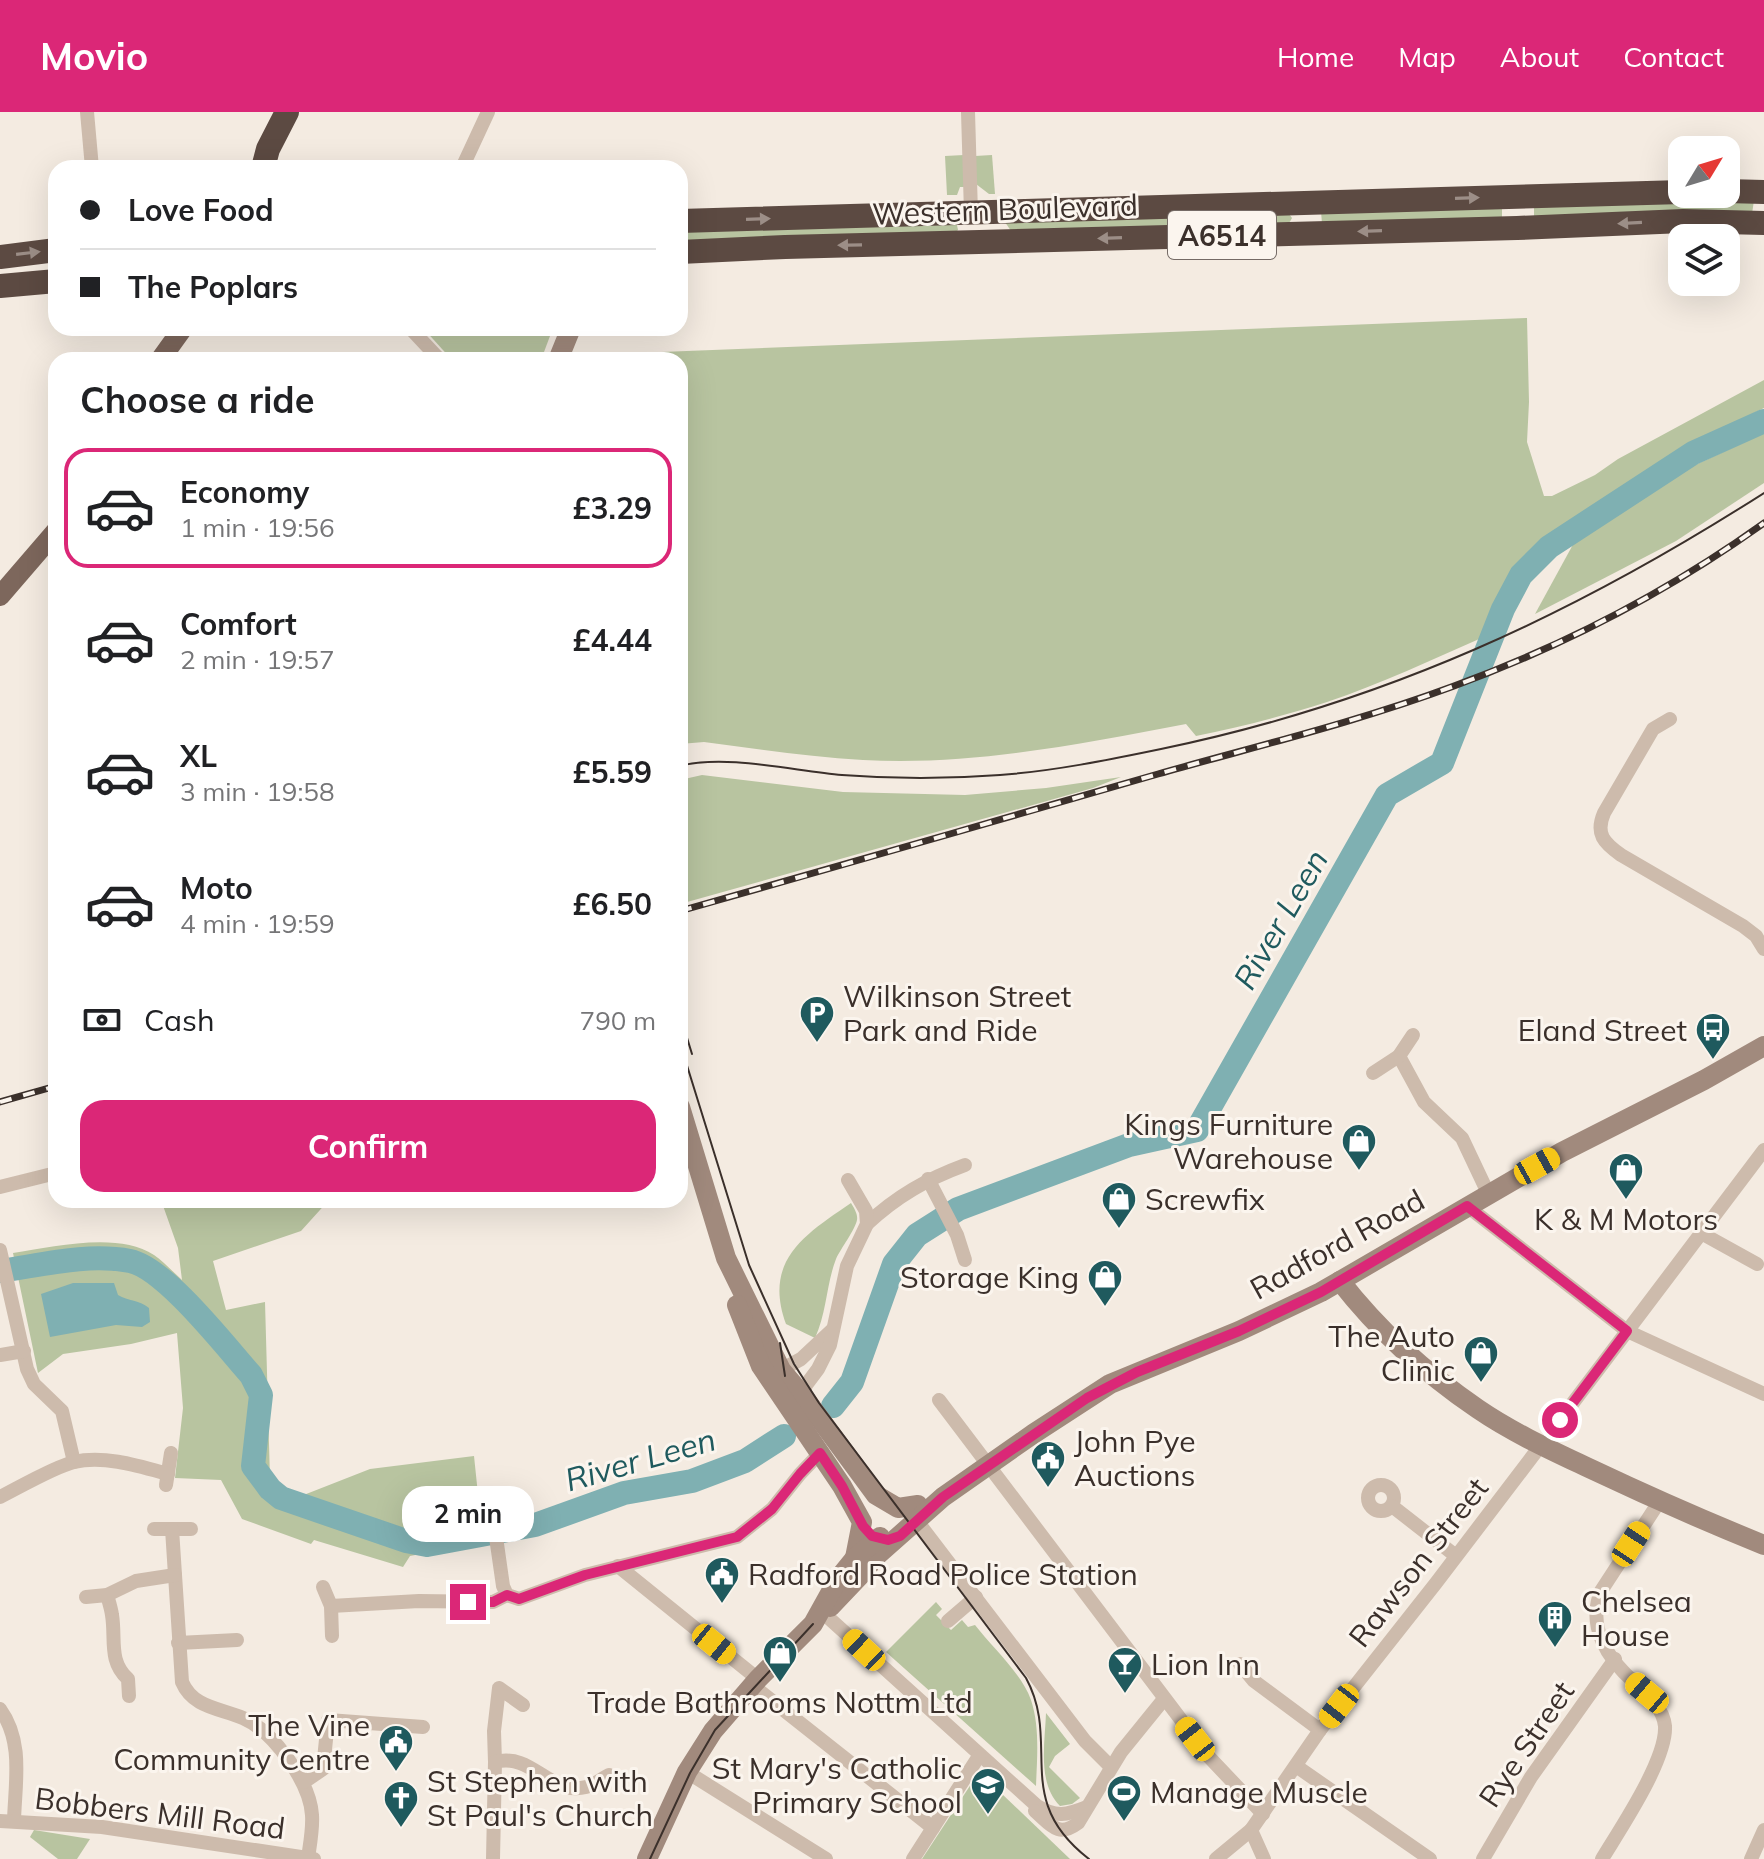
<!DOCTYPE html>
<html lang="en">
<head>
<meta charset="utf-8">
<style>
	body { margin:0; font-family:Mulish,sans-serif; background:#f6f6f6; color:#202124; height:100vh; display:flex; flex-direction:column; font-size:30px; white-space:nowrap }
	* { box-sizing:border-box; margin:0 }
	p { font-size:26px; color:#757577 }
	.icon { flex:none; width:44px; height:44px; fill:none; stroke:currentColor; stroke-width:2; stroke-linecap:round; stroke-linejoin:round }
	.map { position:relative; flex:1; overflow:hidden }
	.details { position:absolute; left:48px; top:240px; width:640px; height:856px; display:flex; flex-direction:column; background:#fff; border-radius:24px; box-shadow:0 8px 32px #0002 }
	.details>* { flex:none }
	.hud { position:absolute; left:48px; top:48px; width:640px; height:176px; border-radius:24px; box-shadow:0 8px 32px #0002; display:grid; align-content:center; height:176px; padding:0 32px; background:#fff }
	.needle { width:52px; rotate:52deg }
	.buttons { position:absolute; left:1668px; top:24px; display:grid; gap:16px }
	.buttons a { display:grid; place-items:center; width:72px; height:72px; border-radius:16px; background:#fff; box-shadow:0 8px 32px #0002; font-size:40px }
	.end { position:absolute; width:36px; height:36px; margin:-18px; border:10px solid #db2777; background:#fff; box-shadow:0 0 0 4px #fff }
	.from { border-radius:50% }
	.bubble { position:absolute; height:56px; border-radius:24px; background:#fff; box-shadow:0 8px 32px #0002; font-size:26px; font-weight:700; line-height:56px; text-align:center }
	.car { position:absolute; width:24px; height:48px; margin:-24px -12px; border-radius:10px; box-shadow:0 0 6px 2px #0007; background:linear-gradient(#f5c518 24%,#345 0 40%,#f5c518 0 76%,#345 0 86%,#f5c518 0) }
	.hud b { display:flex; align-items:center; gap:28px; height:76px; font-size:30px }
	.hud b+b { border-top:2px solid #e0e0e0 }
	.hud i { width:20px; height:20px; background:#202124 }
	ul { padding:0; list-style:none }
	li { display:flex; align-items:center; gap:24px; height:120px; margin:0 16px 12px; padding:0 16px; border:4px solid transparent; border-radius:24px }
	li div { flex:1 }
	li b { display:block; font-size:30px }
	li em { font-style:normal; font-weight:700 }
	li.active { border-color:#db2777 }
	li>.icon { width:72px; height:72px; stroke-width:1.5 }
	h2 { padding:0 32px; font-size:36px; line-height:96px }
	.pay { display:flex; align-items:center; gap:20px; height:88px; padding:0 32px; font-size:30px }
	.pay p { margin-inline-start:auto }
	.button { display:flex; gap:16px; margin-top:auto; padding:16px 32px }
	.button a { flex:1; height:92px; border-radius:24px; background:#db2777; color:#fff; font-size:32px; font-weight:700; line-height:92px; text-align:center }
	header { display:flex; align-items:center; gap:48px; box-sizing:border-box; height:112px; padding:0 40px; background:#db2777; color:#fff }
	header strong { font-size:38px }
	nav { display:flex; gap:44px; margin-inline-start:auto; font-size:28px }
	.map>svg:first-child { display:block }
</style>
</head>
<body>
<header>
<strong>Movio</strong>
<nav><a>Home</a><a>Map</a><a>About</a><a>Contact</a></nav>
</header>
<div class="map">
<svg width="1764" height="1747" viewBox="0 0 1764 1747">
	<rect width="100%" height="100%" fill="#f4ebe1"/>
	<!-- green -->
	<g fill="#b8c4a0">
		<polygon points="964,43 965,75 960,75 957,83 947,83 945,44"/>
		<polygon points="992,43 995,82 989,82 976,72 975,44"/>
		<polygon points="1641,88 1754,88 1752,102 1534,107 1534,91"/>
		<polygon points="1502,92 1502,109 1322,113 1321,98"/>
		<polygon points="1286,98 1292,106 1288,113 1013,122 1003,107"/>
		<polygon points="957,113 958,118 955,121 680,130 680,117"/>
		<path d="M1527 206 1529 290 1527 330 1544 384H1552L1595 363 1618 347 1764 268V296L1699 328 1544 429 1529 442 1509 468 1486 524C1433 547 1381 572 1327 590 1284 604 1240 615 1196 624L1186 612C1080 632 972 654 863 648 810 645 757 637 704 630L680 632V248H647L661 240Z"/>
		<polygon points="423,216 553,216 541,248 452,248"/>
		<polygon points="1764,321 1764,371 1676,429 1535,502 1576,427 1693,354"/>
		<polygon points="702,663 843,680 965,683 1046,676 1121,665 1093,676 680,792 680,668"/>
		<path d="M161 1088H329L301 1119 213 1149 226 1198 265 1190 270 1367 296 1386 370 1357 474 1344 483 1430 410 1444 403 1455 314 1428 311 1432 242 1407 221 1368 175 1366 183 1296 177 1221 131 1232 63 1242 38 1261 13 1141C53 1135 118 1119 154 1143 164 1150 173 1160 182 1168L178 1136Z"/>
		<path d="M851 1091C854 1096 858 1102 857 1108 855 1118 841 1136 836 1147 826 1173 827 1200 815 1226L786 1212C763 1149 804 1123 851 1091Z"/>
		<path d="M936 1490 942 1497 936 1503 951 1518 962 1508 968 1515 975 1513C992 1535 1022 1562 1031 1588 1040 1615 1037 1646 1036 1674L886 1540Z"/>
		<path d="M1046 1601 1070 1632 1055 1644 1049 1655 1080 1686 1072 1692 1060 1694C1037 1671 1045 1631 1046 1601Z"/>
		<polygon points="979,1660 1070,1747 922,1747"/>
		<polygon points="34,1718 90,1727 77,1747 58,1747 30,1725"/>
	</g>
	<!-- water -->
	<path fill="#7fb0b2" d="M73 1171H114L118 1183C128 1189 140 1188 149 1196L150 1210 142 1215 116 1213 50 1225 41 1182Z"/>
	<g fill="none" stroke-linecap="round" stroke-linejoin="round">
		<!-- river -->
		<g stroke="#7fb0b2" stroke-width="24">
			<path d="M0 1159C42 1153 87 1141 130 1149 165 1156 226 1235 251 1263L261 1283 253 1354 270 1377 281 1386 406 1429 427 1433 535 1413 624 1381 692 1369 745 1349 784 1324"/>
			<polyline points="833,1294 852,1270 894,1152 917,1123 958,1097 1129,1033 1197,1018 1387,683 1442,651 1503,497 1521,463 1549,435 1693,341 1764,309"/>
		</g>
		<!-- street -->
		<g stroke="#cdbbac" stroke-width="14">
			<polyline points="87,0 92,56"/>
			<polyline points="968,0 971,101"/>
			<polyline points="462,56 488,0"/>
			<polyline points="410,216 440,248"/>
			<path d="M1670 607 1653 617 1604 701C1595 722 1604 731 1621 743L1743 814 1756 824 1764 837"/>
			<polyline points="1399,944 1424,990 1462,1026 1488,1081"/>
			<polyline points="1373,961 1399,944 1413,923"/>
			<polyline points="928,1067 957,1123 965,1148"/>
			<polyline points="0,1075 56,1061"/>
			<polyline points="1467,1094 1627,1219 1764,1282"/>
			<path d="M867 1112C897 1084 927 1067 965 1053"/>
			<polyline points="1701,1121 1757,1152"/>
			<polyline points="0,1138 27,1257 34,1272 62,1299 74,1350"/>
			<polyline points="0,1243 24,1239"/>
			<polyline points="777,1263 781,1258 801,1247 832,1218"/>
			<polyline points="803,1284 806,1273 818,1257 830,1233 847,1154 867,1112 866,1099 848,1068"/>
			<polyline points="939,1288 1210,1646 1263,1702"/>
			<polyline points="1560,1308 1764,1038"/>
			<circle cx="1381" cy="1386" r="13"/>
			<polyline points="166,1373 171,1341"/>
			<path d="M0 1385C20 1375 54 1355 74 1350 104 1343 139 1354 168 1362"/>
			<polyline points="491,1390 503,1474 507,1483 519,1487 585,1463 737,1425 772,1397 800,1362 820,1341"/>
			<polyline points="1392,1394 1456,1444"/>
			<polyline points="917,1409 1085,1629 1111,1655"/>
			<polyline points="154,1417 191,1417"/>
			<path d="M172 1417 182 1570C193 1596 220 1596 243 1606 273 1619 310 1670 312 1703 313 1717 310 1732 308 1746"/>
			<polyline points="618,1454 758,1567"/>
			<polyline points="323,1475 331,1494 332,1524"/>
			<path d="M107 1483C109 1490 111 1496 112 1503 116 1527 108 1549 128 1567L129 1584"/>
			<polyline points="86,1485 107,1483 136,1469 175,1463"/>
			<polyline points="331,1494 419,1489 493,1490 507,1483"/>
			<path d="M821 1499 1037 1694C1056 1706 1067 1703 1087 1695"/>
			<polyline points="948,1509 976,1485"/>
			<polyline points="178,1531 237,1528"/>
			<polyline points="1240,1552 1254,1569 1320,1618"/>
			<polyline points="752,1573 933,1716"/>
			<path d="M0 1597C24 1630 15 1671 14 1709"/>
			<polyline points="495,1650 494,1619 499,1576 523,1593"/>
			<polyline points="1296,1654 1430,1747"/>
			<polyline points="687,1660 826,1747"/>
			<polyline points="304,1670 323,1657 328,1608 423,1615"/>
			<path d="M1035 1699C1051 1713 1058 1726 1078 1711L1121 1640 1164 1587"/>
			<polyline points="0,1709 102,1715 314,1747"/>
			<polyline points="1251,1718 1264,1747"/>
			<path d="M493 1747 495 1650C533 1640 549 1684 586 1675 594 1673 601 1667 609 1663"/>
			<polyline points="913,1747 979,1644"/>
			<polyline points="1216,1747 1251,1718 1320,1618 1436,1471 1541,1333"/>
			<polyline points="1483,1747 1531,1665 1615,1547"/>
			<path d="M1602 1747C1620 1717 1667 1648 1665 1614 1663 1595 1647 1582 1634 1570 1607 1546 1587 1514 1601 1479L1659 1390"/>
			<polyline points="1751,1747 1764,1718"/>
		</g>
		<!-- secondary -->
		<g stroke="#a18a7d" stroke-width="20">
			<polyline points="558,248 571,216"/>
			<polyline points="680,995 726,1146 781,1258 803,1284 876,1383 898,1396 918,1393"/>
			<path d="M1340 1169C1379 1219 1425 1261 1478 1297 1513 1321 1553 1339 1591 1357 1648 1384 1705 1409 1764 1433"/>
			<polyline points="737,1193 761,1254 842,1374 862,1410 855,1446"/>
			<polyline points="873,1447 943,1385 1033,1322 1110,1272 1239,1219 1321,1180 1562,1040 1704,968 1764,934"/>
			<polyline points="830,1495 868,1455 877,1436"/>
			<polyline points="647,1747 687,1660 713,1619 758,1567 813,1512 838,1467 855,1446 880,1425"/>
		</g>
		<!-- primary -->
		<g stroke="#7d675c" stroke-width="20">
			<polyline points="160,248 183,216"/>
			<polyline points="0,484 56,419"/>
		</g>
		<!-- highway -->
		<g stroke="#5c4a42" stroke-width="24">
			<polyline points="263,56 268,37 287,0"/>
			<polyline points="1726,79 1764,80"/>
			<polyline points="680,109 1682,80"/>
			<polyline points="680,140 785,135 1517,116 1683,109 1764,111"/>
			<polyline points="0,145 56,138"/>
			<polyline points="0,174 56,169"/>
		</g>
		<!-- tram -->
		<g stroke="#3b302b" stroke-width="2">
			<path d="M680 654C726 642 794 659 842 663 894 667 947 667 1000 663 1054 659 1108 648 1161 637 1384 591 1573 503 1764 381"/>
			<polyline points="680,903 692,942"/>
			<path d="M680 931 749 1153 794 1252 819 1291 1026 1566C1062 1632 1011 1687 1089 1747"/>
			<polyline points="780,1231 785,1264"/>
			<polyline points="650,1747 690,1661 715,1618 813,1512"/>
		</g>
		<defs>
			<g id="rail">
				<path d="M680 799C839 754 999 708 1158 662 1257 634 1357 610 1454 574 1563 534 1669 479 1764 411"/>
				<polyline points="0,990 56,974"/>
			</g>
		</defs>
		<!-- rail casing -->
		<use href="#rail" stroke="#3b302b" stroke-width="7"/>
		<!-- rail -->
		<use href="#rail" stroke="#fbf5ee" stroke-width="4" stroke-dasharray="12" stroke-linecap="butt"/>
	</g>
	<!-- one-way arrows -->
	<defs><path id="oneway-solid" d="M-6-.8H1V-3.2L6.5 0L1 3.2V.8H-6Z" transform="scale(2)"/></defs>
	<g fill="#9c8e87">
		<use href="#oneway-solid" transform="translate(1467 86) rotate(-2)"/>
		<use href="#oneway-solid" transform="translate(758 107) rotate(-2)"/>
		<use href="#oneway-solid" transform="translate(1630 111) rotate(177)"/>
		<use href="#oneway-solid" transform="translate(1370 119) rotate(178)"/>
		<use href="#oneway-solid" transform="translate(1110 126) rotate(178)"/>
		<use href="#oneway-solid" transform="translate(850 133) rotate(179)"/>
		<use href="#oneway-solid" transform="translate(28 141) rotate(-7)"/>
	</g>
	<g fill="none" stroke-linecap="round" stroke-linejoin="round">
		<!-- route -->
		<polyline stroke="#db2777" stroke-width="10" points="468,1490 493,1490 507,1483 519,1487 585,1463 737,1425 772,1397 800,1362 820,1341 842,1374 863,1414 872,1424 888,1428 900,1424 943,1385 1087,1286 1137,1260 1239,1219 1321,1180 1467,1094 1627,1219 1560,1308"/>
	</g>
	<!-- icons -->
	<defs>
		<symbol id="parking-pin" viewBox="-11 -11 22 30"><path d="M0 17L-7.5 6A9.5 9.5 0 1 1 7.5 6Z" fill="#1f5a5e" stroke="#fbf5ee"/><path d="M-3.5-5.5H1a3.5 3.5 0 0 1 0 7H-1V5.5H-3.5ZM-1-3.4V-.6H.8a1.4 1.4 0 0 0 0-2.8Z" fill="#fff"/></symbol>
		<symbol id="bus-pin" viewBox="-11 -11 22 30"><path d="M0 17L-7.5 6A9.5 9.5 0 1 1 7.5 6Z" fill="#1f5a5e" stroke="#fbf5ee"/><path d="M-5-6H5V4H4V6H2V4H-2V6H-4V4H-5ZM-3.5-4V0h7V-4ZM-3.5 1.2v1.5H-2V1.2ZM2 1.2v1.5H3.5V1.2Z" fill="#fff"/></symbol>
		<symbol id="shop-pin" viewBox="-11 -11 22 30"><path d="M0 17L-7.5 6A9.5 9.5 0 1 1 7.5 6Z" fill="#1f5a5e" stroke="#fbf5ee"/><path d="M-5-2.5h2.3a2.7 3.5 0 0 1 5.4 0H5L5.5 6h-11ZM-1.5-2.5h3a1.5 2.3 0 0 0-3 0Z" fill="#fff"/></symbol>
		<symbol id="civic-pin" viewBox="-11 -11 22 30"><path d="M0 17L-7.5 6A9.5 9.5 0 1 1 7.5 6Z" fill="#1f5a5e" stroke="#fbf5ee"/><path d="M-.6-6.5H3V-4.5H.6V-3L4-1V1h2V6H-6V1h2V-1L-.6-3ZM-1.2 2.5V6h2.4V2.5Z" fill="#fff"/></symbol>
		<symbol id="building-pin" viewBox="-11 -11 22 30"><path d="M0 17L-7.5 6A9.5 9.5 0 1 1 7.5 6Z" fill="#1f5a5e" stroke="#fbf5ee"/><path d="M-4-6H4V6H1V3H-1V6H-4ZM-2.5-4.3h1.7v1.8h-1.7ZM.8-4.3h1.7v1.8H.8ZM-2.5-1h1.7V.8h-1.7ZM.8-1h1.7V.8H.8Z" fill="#fff"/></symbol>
		<symbol id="bar-pin" viewBox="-11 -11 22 30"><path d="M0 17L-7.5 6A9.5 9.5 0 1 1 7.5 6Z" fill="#1f5a5e" stroke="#fbf5ee"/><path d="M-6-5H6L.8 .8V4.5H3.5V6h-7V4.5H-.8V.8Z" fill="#fff"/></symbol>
		<symbol id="school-pin" viewBox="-11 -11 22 30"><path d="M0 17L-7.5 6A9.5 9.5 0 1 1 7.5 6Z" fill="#1f5a5e" stroke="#fbf5ee"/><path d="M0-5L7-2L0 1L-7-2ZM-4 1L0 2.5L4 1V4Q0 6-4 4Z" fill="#fff"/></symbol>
		<symbol id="stadium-pin" viewBox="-11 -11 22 30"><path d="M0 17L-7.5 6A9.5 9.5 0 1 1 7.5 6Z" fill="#1f5a5e" stroke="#fbf5ee"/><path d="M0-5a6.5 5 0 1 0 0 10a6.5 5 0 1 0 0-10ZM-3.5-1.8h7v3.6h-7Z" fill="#fff"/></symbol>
		<symbol id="church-pin" viewBox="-11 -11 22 30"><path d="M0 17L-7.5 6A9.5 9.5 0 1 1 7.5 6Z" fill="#1f5a5e" stroke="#fbf5ee"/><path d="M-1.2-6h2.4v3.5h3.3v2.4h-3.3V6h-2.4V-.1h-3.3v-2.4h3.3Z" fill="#fff"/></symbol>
	</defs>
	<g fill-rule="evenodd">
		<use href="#parking-pin" x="797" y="881" width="40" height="54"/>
		<use href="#bus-pin" x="1693" y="898" width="40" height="54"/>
		<use href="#shop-pin" x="1339" y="1009" width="40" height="54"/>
		<use href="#shop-pin" x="1606" y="1038" width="40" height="54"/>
		<use href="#shop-pin" x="1099" y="1067" width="40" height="54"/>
		<use href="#shop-pin" x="1085" y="1145" width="40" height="54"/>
		<use href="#shop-pin" x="1461" y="1221" width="40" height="54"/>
		<use href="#civic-pin" x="1028" y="1326" width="40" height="54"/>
		<use href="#civic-pin" x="702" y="1442" width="40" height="54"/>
		<use href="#building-pin" x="1535" y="1486" width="40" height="54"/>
		<use href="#shop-pin" x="760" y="1521" width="40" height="54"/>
		<use href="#bar-pin" x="1105" y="1532" width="40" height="54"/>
		<use href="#civic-pin" x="376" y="1610" width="40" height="54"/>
		<use href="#school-pin" x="968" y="1653" width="40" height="54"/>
		<use href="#stadium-pin" x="1104" y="1660" width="40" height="54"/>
		<use href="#church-pin" x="381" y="1666" width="40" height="54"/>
	</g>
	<g text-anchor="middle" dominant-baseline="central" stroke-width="6" stroke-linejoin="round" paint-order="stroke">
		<!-- shield labels -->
		<rect fill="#fbf5ee" stroke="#756b66" stroke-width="2" x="1168" y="99" width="108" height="48" rx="6"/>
		<g font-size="28" font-weight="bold" fill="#3b302b">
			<text x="1222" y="123">A6514</text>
		</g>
		<!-- street labels -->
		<g font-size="30" fill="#3b302b" stroke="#fbf5ee">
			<text transform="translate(1005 97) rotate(-2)">Western Boulevard</text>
			<text transform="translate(1337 1132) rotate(-29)">Radford Road</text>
			<text transform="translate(1418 1450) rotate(-52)">Rawson Street</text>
			<text transform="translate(1526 1632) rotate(-56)">Rye Street</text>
			<text transform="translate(160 1701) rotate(7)">Bobbers Mill Road</text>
		</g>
		<!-- poi labels -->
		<g font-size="30" fill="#3b302b" stroke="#fbf5ee" text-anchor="start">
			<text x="843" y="884">Wilkinson Street<tspan x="843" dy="34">Park and Ride</tspan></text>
			<text x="1687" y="918" text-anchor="end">Eland Street</text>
			<text x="1333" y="1012" text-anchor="end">Kings Furniture<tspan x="1333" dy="34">Warehouse</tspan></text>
			<text x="1145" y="1087">Screwfix</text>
			<text x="1626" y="1107" text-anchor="middle">K &amp; M Motors</text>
			<text x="1079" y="1165" text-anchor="end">Storage King</text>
			<text x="1455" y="1224" text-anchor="end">The Auto<tspan x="1455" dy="34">Clinic</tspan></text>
			<text x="1074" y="1329">John Pye<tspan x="1074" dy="34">Auctions</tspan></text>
			<text x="748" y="1462">Radford Road Police Station</text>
			<text x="1581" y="1489">Chelsea<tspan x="1581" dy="34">House</tspan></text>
			<text x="1151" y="1552">Lion Inn</text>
			<text x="780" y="1590" text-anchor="middle">Trade Bathrooms Nottm Ltd</text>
			<text x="370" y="1613" text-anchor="end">The Vine<tspan x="370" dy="34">Community Centre</tspan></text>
			<text x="962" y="1656" text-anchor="end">St Mary's Catholic<tspan x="962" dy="34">Primary School</tspan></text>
			<text x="427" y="1669">St Stephen with<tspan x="427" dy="34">St Paul's Church</tspan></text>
			<text x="1150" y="1680">Manage Muscle</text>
		</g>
		<!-- water labels -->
		<g font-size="32" font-style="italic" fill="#1f5a5e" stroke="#fbf5ee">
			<text transform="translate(1280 807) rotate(-60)">River Leen</text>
			<text transform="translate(640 1347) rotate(-16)">River Leen</text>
		</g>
	</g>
</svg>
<div class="buttons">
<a><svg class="needle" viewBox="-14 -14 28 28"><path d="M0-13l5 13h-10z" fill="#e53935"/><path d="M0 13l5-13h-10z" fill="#757577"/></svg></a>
<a><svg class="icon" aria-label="layers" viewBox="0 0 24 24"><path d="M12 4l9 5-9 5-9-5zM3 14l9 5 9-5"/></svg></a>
</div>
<i class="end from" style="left:1560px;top:1308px"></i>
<i class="end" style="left:468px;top:1490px"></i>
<div class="bubble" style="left:402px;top:1374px;width:132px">2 min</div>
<i class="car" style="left:1537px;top:1054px;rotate:61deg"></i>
<i class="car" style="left:1631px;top:1432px;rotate:33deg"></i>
<i class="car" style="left:714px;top:1532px;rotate:129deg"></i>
<i class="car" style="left:864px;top:1538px;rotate:313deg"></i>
<i class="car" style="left:1647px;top:1581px;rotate:310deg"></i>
<i class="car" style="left:1339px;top:1594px;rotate:218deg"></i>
<i class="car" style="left:1195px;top:1627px;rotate:322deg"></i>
<div class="hud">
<b><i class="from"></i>Love Food</b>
<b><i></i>The Poplars</b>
</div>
<section class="details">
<h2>Choose a ride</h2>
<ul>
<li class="active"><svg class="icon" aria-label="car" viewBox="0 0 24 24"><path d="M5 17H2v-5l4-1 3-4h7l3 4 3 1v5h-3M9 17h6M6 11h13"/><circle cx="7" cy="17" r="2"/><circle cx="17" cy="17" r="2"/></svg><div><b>Economy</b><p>1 min · 19:56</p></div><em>£3.29</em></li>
<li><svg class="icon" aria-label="car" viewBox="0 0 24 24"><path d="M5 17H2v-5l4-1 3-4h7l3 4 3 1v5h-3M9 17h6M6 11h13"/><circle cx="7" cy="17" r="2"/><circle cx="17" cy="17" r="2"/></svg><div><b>Comfort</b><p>2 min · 19:57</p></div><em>£4.44</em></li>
<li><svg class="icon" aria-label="car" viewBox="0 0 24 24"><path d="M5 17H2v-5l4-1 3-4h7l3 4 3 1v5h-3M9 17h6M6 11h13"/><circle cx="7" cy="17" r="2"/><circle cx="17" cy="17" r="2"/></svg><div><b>XL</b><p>3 min · 19:58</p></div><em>£5.59</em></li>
<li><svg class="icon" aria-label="car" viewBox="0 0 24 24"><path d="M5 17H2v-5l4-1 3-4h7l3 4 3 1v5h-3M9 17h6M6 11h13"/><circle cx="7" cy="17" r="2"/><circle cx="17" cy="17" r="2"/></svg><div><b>Moto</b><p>4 min · 19:59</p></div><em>£6.50</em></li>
</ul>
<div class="pay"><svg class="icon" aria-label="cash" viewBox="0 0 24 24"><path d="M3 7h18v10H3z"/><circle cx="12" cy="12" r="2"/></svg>Cash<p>790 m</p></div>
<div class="button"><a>Confirm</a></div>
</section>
</div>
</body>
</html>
